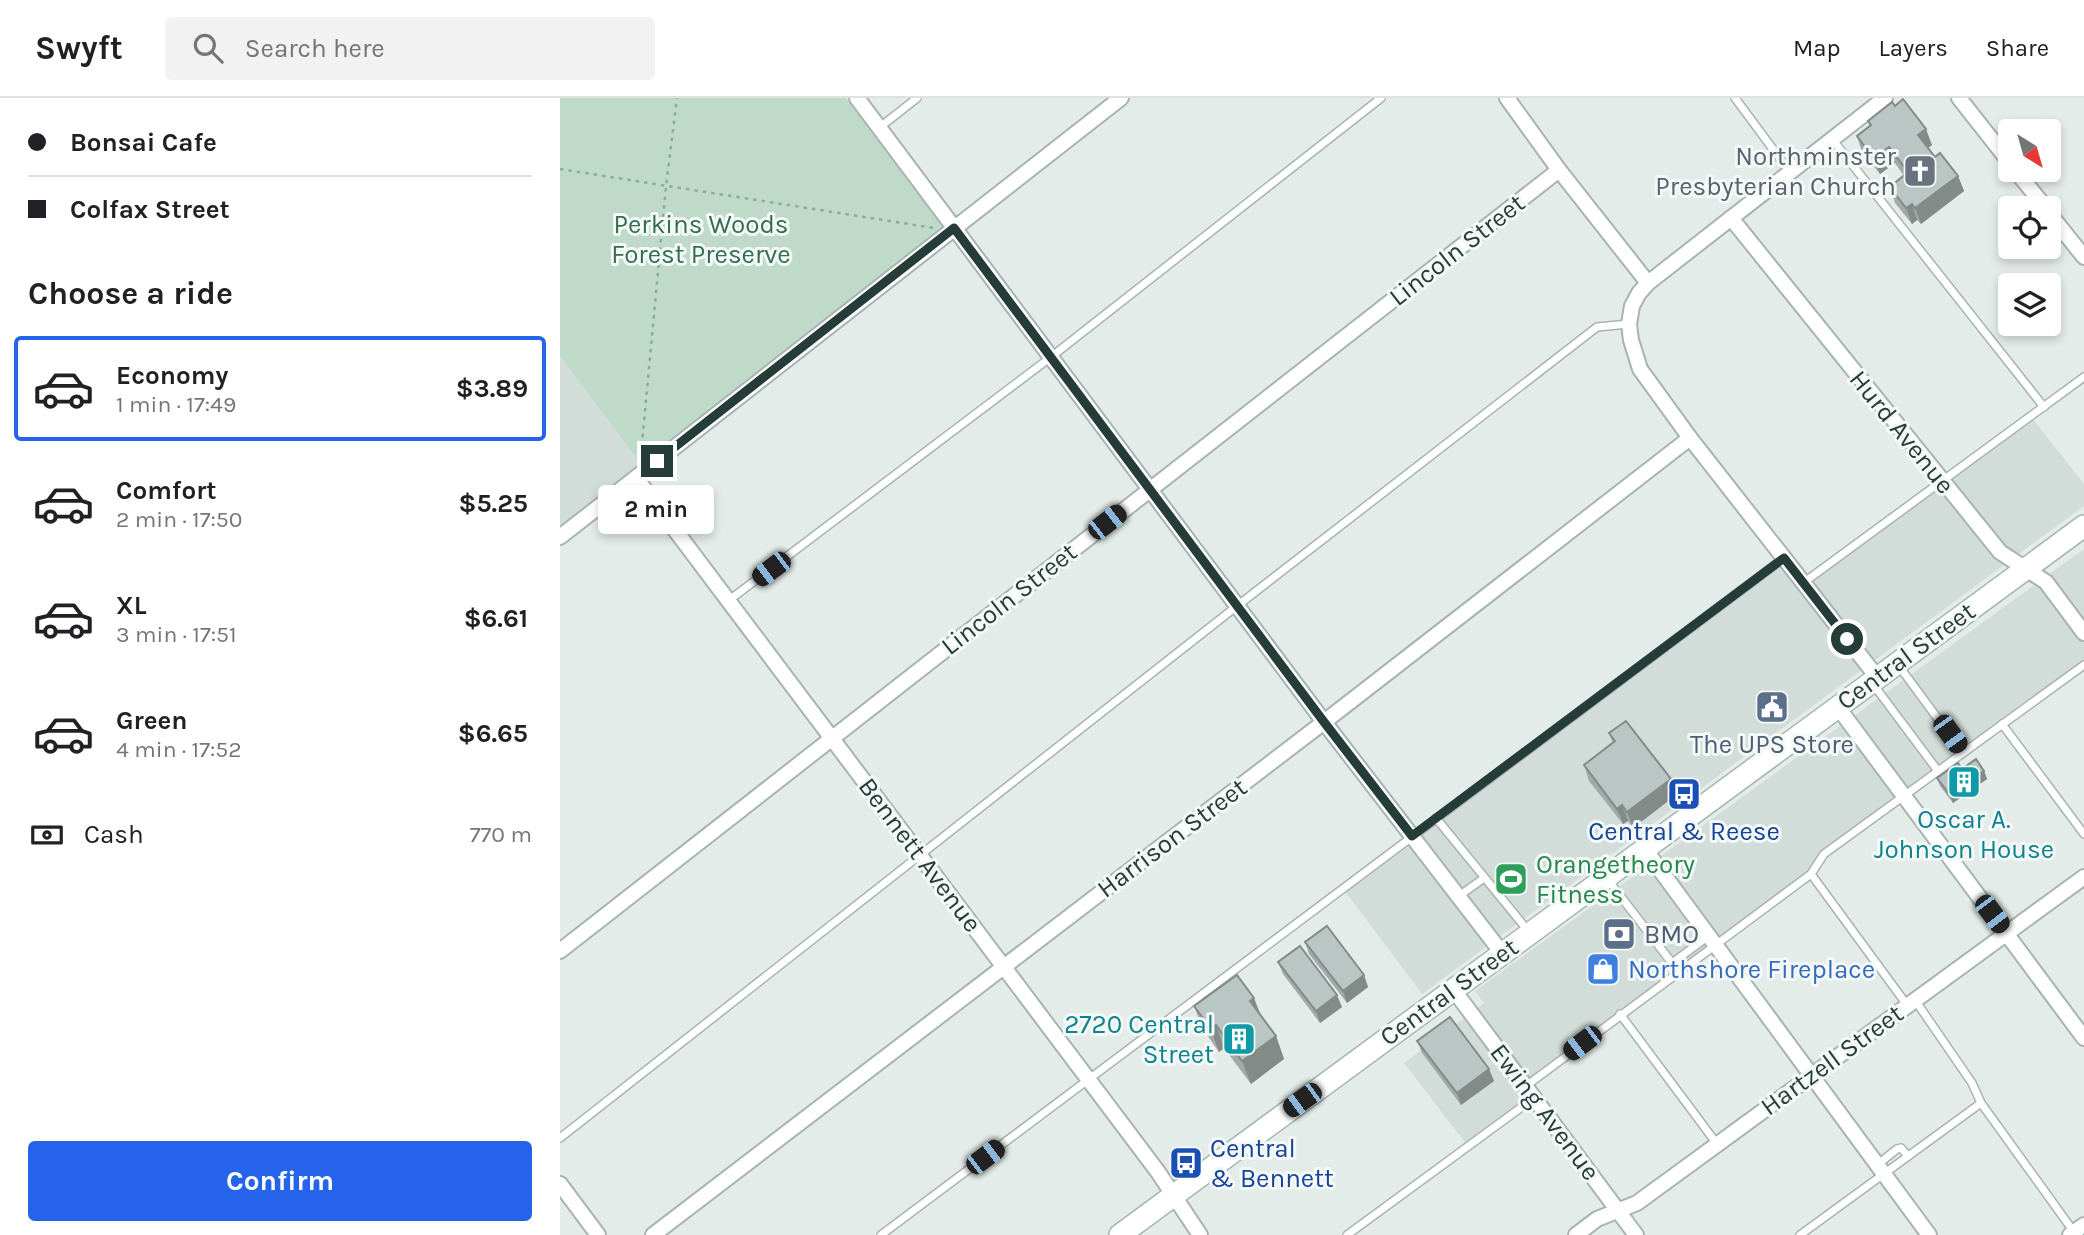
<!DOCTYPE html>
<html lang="en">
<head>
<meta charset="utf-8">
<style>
	body { margin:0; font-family:Karla,sans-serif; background:#f2f2f2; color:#202124; height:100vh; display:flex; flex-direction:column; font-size:26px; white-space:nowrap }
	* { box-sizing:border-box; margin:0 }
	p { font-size:23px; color:#757577 }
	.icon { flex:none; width:38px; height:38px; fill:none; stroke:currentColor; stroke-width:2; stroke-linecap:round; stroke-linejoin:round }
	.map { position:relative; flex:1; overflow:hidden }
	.details { display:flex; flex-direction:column; background:#fff; width:560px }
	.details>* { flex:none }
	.top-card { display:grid; align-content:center; height:154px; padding:0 28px; background:#fff }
	.needle { width:46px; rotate:143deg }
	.controls { position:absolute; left:1438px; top:21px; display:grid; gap:14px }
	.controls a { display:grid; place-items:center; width:63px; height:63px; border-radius:7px; background:#fff; box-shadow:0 4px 10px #0003; font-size:35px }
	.end { position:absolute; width:32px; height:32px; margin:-16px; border:9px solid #263c38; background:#fff; box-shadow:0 0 0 4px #fff }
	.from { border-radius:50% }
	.bubble { position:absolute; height:49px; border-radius:7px; background:#fff; box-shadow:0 4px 10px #0003; font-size:23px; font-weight:700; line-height:49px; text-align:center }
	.car { position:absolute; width:21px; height:42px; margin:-21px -10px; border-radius:9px; box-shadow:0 0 5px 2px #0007; background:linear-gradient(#222 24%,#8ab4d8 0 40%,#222 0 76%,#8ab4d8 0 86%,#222 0) }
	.top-card b { display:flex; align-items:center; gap:24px; height:66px; font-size:26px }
	.top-card b+b { border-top:2px solid #e0e0e0 }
	.top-card i { width:18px; height:18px; background:#202124 }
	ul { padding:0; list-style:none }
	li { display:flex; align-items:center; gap:21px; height:105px; margin:0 14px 10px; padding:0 14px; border:4px solid transparent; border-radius:7px }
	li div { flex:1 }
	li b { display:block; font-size:26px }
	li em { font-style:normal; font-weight:700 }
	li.current { border-color:#2563eb }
	li>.icon { width:63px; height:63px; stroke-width:1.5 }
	h2 { padding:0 28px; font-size:32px; line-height:84px }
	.pay { display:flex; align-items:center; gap:18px; height:77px; padding:0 28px; font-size:26px }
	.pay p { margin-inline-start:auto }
	.primary-button { display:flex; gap:14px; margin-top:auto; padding:14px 28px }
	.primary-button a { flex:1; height:80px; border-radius:7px; background:#2563eb; color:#fff; font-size:28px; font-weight:700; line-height:80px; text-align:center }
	header { display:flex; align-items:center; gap:42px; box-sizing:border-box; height:98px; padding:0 35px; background:#fff; border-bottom:2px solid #e0e0e0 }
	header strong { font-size:33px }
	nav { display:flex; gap:38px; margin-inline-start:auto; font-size:24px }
	.search { width:490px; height:63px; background:#f2f2f2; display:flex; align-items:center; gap:18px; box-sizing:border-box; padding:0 24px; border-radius:7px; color:#757577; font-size:26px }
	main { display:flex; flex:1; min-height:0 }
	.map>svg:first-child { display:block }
</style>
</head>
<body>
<header>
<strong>Swyft</strong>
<div class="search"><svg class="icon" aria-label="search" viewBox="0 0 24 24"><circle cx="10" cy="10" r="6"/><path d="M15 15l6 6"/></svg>Search here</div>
<nav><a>Map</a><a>Layers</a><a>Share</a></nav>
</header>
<main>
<section class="details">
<div class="top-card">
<b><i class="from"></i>Bonsai Cafe</b>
<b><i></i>Colfax Street</b>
</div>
<h2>Choose a ride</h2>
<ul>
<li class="current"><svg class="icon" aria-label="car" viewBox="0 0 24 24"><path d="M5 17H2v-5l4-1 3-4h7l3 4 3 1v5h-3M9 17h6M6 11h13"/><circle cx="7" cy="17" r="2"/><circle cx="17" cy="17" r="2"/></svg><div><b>Economy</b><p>1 min · 17:49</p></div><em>$3.89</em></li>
<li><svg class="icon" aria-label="car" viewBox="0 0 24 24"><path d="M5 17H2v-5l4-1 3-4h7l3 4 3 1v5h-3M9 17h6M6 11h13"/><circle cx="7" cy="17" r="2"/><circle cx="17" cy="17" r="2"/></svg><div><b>Comfort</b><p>2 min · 17:50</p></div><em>$5.25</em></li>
<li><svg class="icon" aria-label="car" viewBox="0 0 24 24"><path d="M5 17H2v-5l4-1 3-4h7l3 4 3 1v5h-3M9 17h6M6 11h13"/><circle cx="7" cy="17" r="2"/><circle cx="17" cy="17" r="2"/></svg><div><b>XL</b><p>3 min · 17:51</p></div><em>$6.61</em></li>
<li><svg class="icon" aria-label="car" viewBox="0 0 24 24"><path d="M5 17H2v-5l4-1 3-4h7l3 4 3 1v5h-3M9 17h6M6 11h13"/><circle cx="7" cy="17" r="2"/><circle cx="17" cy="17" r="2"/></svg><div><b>Green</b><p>4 min · 17:52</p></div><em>$6.65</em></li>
</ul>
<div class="pay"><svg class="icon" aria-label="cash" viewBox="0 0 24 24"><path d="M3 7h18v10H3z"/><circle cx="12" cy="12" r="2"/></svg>Cash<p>770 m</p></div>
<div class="primary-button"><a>Confirm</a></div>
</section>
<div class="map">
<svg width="1524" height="1137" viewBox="0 0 1524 1137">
	<rect width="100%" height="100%" fill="#e4ece9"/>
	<!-- built -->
	<g fill="#d2dcd8">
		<polygon points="0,258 80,365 0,428"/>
		<polygon points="1472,320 1524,386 1524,408 862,896 784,792 1224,464 1243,488"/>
		<polygon points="1524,451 1524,563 1262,755 1249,775 977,973 956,1010 907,1047 844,965 924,905 915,893"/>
	</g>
	<!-- green -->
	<polygon fill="#c0daca" points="0,0 286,0 385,132 80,365 0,258"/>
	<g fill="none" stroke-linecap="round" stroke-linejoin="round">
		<defs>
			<g id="service">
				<polyline points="1175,0 1230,74"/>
				<polyline points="319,30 357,0"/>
				<polyline points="1272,41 1484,309"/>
				<polyline points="1243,485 1524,279"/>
				<polyline points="168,503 491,259 821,0"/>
				<polyline points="1339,568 1403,655"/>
				<polyline points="1313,586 1378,673"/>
				<polyline points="1442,626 1524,736"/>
				<polyline points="876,720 969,834"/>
				<polyline points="1251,776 1347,907"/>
				<polyline points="1048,782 1112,865 1150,837"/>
				<polyline points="899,798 924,780"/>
				<polyline points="1355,902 1412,985 1421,1005 1514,1134"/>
				<polyline points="1060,916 1157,1046"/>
				<polyline points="966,988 1251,776 1264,756 1524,567"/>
				<polyline points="0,1040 677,508 1037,229 1069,226"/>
				<polyline points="1317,1067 1337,1051 1341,1050 1348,1058"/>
				<polyline points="321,1137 1224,460"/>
				<polyline points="787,1137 974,1000"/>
				<polyline points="1240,1137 1421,1005"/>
			</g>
			<g id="minor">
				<polyline points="297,0 764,624 942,855"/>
				<polyline points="947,0 999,72 1088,185"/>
				<polyline points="1399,0 1451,66"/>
				<polyline points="1455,72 1486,110"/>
				<polyline points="1489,115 1524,159"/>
				<polyline points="1171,120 1440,454 1486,484 1524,535"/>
				<polyline points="76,380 598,1074 640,1137"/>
				<polyline points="0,439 561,0"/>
				<polyline points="1317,579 1130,340 1080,271 1071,242 1069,226 1072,208 1079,195 1088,185 1325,0"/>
				<polyline points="1277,608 1524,940"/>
				<polyline points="1084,750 1369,1137"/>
				<polyline points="0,853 999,72"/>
				<polyline points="893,891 1076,1137"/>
				<polyline points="0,1086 38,1137"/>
				<polyline points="93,1137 764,624 1130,340"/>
				<polyline points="1016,1137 1037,1121 1077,1105 1524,779"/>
				<polyline points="1510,1137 1524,1127"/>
			</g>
			<polyline id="secondary" points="560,1137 1524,428"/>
		</defs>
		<!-- service casing -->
		<use href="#service" stroke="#a7b4b0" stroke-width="10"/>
		<!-- minor casing -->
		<use href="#minor" stroke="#a7b4b0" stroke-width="18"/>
		<!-- secondary casing -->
		<use href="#secondary" stroke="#a4b6b2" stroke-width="24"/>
		<!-- path -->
		<g stroke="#88aca5" stroke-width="2.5" stroke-dasharray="3.5 5" stroke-linecap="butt">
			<polyline points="0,71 374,130"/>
			<polyline points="81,356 106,88 117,0"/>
		</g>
		<!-- service -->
		<use href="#service" stroke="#fff" stroke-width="7"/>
		<!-- minor -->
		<use href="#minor" stroke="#fff" stroke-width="14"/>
		<!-- secondary -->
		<use href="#secondary" stroke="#fff" stroke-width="21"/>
	</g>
	<!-- wall -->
	<g fill="#a0aaa8">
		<polygon points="1308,23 1372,47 1368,50 1375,59 1398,78 1404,93 1361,126 1357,122 1352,126 1335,105 1330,89 1344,78 1335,65 1320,76 1302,54 1297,38 1310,28"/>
		<polygon points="1049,635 1111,681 1116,697 1073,730 1068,723 1063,726 1029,683 1024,667 1053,645"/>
		<polygon points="1402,671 1424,673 1427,681 1393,705 1380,688 1377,680"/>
		<polygon points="745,844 804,877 808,889 787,905 749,856"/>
		<polygon points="718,864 782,909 760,925 723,876"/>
		<polygon points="634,908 701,918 716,938 724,961 691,986 664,950 659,954 643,931"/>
		<polygon points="857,943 929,971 934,983 901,1007 862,955"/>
	</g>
	<!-- shaded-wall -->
	<g fill="#828b88">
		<polygon points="1366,31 1372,47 1364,53 1358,37"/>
		<polygon points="1329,49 1335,65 1320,76 1314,61"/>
		<polygon points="1398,78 1404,93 1361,126 1355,110"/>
		<polygon points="1352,106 1357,122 1352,126 1346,110"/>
		<polygon points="1424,673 1427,681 1393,705 1390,697"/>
		<polygon points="1111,681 1116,697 1073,730 1067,714"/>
		<polygon points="1062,707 1068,723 1063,726 1057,711"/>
		<polygon points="804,877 808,889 787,905 783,893"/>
		<polygon points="777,897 782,909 760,925 756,913"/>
		<polygon points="694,900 703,923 690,903"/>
		<polygon points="656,927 664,950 659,954 651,931"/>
		<polygon points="716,938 724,961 691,986 682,963"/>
		<polygon points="929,971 934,983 901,1007 897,995"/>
	</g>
	<!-- building -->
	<g fill="#bac6c3" stroke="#828b88" stroke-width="2">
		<polygon points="1343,1 1366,31 1358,37 1375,59 1380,55 1398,78 1355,110 1352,106 1346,110 1330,89 1348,74 1329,49 1314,61 1297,38 1311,27 1308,23 1332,4 1335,8"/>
		<polygon points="1066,623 1111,681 1067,714 1062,707 1057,711 1024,667 1055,643 1049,635"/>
		<polygon points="1416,661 1424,673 1390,697 1377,680 1398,665 1402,671"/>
		<polygon points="767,828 804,877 783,893 745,844"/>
		<polygon points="740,848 777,897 756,913 718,864"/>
		<polygon points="677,877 694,900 690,903 716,938 682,963 656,927 651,931 634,908"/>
		<polygon points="890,919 929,971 897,995 857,943"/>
	</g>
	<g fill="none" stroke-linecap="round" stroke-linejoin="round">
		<!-- route -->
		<polyline stroke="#263c38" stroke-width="9" points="97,363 394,130 764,624 852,738 1224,460 1287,541"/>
	</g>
	<!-- icons -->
	<defs>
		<symbol id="church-square" viewBox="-11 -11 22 22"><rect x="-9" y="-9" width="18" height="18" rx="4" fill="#6b7280" stroke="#f4f9f7"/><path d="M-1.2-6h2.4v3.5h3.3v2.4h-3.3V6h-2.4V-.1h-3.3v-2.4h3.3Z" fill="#fff"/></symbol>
		<symbol id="civic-square" viewBox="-11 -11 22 22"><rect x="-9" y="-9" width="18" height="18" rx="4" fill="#5c6f8a" stroke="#f4f9f7"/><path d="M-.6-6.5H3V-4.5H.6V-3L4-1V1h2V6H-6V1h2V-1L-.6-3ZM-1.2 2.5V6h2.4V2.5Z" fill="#fff"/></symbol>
		<symbol id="building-square" viewBox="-11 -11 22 22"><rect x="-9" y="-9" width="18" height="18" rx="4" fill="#0f9aa8" stroke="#f4f9f7"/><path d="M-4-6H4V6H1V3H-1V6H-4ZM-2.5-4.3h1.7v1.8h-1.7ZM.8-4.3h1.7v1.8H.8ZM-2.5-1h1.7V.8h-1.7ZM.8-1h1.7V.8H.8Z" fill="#fff"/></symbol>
		<symbol id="bus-square" viewBox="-11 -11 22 22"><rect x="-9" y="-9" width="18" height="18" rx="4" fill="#1a4fb4" stroke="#f4f9f7"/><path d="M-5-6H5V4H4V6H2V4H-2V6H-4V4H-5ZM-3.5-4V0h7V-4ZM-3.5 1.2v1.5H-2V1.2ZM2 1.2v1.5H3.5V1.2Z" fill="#fff"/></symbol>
		<symbol id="stadium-square" viewBox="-11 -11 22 22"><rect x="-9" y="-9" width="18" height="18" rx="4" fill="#2e9e5b" stroke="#f4f9f7"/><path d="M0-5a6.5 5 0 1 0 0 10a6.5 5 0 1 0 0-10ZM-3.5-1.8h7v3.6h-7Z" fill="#fff"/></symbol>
		<symbol id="bank-square" viewBox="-11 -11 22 22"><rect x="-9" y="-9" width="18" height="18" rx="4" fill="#5c6f8a" stroke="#f4f9f7"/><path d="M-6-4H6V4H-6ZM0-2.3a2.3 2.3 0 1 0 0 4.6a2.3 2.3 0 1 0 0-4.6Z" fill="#fff"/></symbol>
		<symbol id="shop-square" viewBox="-11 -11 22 22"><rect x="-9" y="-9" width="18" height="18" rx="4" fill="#3f7fe0" stroke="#f4f9f7"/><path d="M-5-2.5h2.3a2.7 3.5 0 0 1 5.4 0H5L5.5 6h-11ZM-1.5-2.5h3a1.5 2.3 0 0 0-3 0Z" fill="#fff"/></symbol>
	</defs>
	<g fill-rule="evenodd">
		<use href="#church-square" x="1341" y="54" width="38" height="38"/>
		<use href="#civic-square" x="1193" y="590" width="38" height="38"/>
		<use href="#building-square" x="1385" y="665" width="38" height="38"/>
		<use href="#bus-square" x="1105" y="677" width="38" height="38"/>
		<use href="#stadium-square" x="932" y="762" width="38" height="38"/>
		<use href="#bank-square" x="1040" y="817" width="38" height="38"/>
		<use href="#shop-square" x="1024" y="852" width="38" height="38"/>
		<use href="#building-square" x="660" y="922" width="38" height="38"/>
		<use href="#bus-square" x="607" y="1046" width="38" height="38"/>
	</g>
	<g text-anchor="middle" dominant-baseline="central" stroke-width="6" stroke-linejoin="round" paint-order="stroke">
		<!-- worship labels -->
		<g font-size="26" fill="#5b616d" stroke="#f4f9f7" text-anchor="end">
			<text x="1336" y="58">Northminster<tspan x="1336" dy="30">Presbyterian Church</tspan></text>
		</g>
		<!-- park labels -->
		<g font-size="26" fill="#346e51" stroke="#f4f9f7">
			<text x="141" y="126">Perkins Woods<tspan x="141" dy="30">Forest Preserve</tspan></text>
		</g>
		<!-- street labels -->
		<g font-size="26" fill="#263c38" stroke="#f4f9f7">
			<text transform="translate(897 152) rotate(-38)">Lincoln Street</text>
			<text transform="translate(1342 334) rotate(51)">Hurd Avenue</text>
			<text transform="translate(449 501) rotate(-38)">Lincoln Street</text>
			<text transform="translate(1346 558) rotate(-36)">Central Street</text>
			<text transform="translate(612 740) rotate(-37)">Harrison Street</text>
			<text transform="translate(360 757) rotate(53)">Bennett Avenue</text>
			<text transform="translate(889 894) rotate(-36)">Central Street</text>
			<text transform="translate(1272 962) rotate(-36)">Hartzell Street</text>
			<text transform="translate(985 1014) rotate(53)">Ewing Avenue</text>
		</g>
		<!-- service labels -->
		<g font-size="26" fill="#4e5e75" stroke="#f4f9f7">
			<text x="1212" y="646">The UPS Store</text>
			<text x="1084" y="836" text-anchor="start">BMO</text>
		</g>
		<!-- culture labels -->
		<g font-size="26" fill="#0d838f" stroke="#f4f9f7">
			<text x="1404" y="721">Oscar A.<tspan x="1404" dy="30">Johnson House</tspan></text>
			<text x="654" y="926" text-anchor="end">2720 Central<tspan x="654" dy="30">Street</tspan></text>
		</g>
		<!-- transit labels -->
		<g font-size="26" fill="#164399" stroke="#f4f9f7">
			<text x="1124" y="733">Central &amp; Reese</text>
			<text x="650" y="1050" text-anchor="start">Central<tspan x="650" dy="30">&amp; Bennett</tspan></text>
		</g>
		<!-- leisure labels -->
		<g font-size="26" fill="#27864d" stroke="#f4f9f7" text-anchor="start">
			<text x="976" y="766">Orangetheory<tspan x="976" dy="30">Fitness</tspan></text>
		</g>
		<!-- shop labels -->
		<g font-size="26" fill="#366cbe" stroke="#f4f9f7" text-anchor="start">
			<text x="1068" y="871">Northshore Fireplace</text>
		</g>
	</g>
</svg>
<div class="controls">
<a><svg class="needle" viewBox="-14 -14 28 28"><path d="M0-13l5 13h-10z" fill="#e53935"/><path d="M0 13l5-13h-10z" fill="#757577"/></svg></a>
<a><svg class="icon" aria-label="locate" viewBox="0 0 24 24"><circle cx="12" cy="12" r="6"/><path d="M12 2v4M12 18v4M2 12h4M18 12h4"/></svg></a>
<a><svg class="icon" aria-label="layers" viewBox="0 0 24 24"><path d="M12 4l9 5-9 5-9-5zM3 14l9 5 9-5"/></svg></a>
</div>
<i class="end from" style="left:1287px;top:541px"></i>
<i class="end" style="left:97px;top:363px"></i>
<div class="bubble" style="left:38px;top:387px;width:116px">2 min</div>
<i class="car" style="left:547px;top:424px;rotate:52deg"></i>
<i class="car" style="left:211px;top:471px;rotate:233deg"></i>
<i class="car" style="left:1390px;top:636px;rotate:144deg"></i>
<i class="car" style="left:1432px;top:816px;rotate:143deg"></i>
<i class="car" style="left:1022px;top:945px;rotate:233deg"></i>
<i class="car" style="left:742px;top:1002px;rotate:234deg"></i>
<i class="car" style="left:425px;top:1059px;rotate:53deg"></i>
</div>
</main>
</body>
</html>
